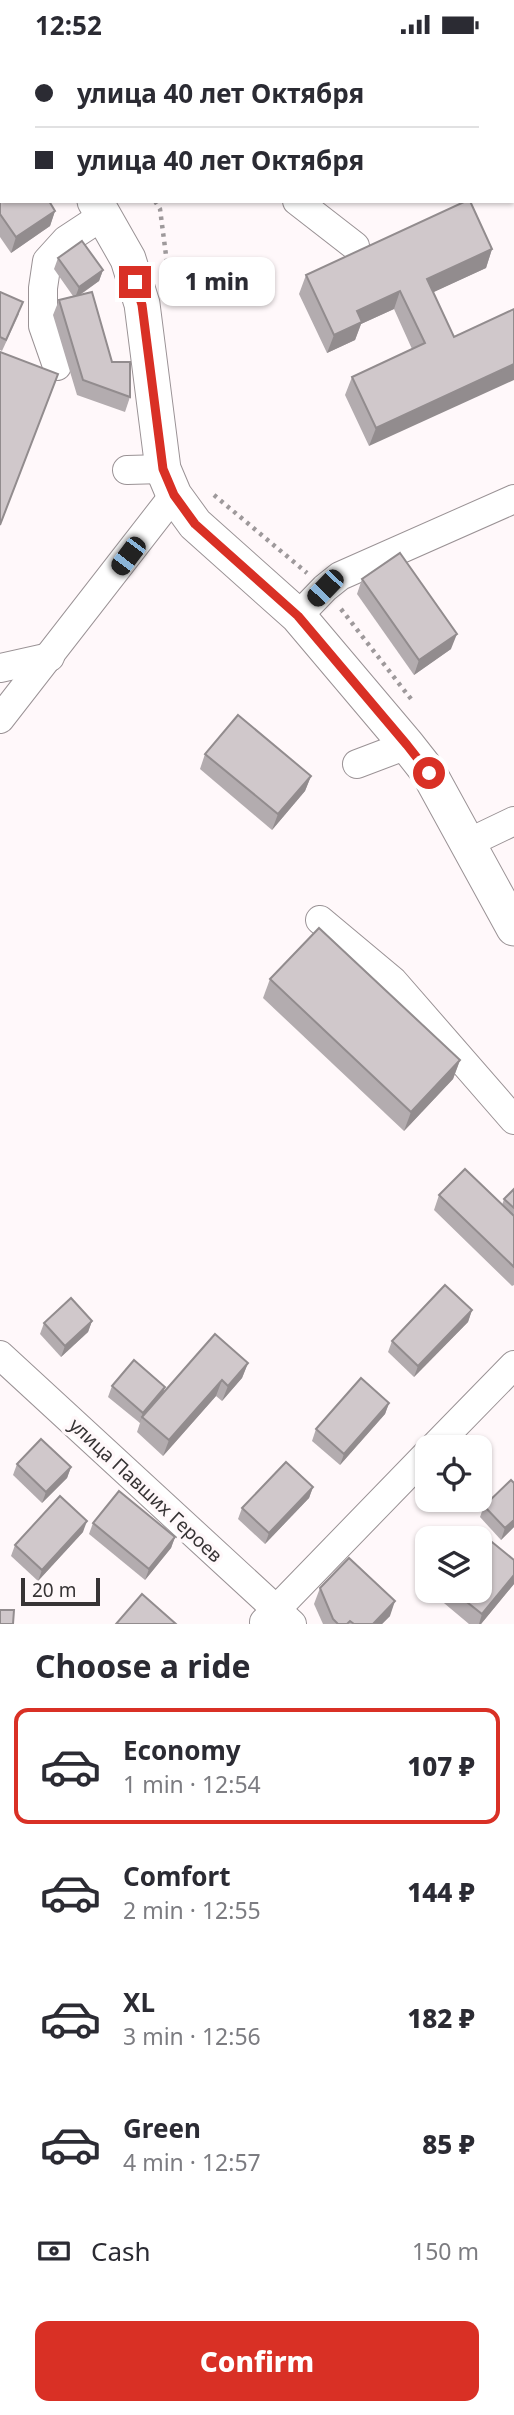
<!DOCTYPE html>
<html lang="en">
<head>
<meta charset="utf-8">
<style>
	body { margin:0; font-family:"Noto Sans",sans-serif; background:#f2f2f3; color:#2b2b33; height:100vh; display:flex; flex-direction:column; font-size:26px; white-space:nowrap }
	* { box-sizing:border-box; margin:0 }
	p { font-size:23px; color:#7c7c81 }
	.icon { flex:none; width:38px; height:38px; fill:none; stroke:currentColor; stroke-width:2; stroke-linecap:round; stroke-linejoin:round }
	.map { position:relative; height:1575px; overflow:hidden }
	.drawer { display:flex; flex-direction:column; background:#fff; flex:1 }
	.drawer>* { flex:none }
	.banner { position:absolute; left:0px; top:0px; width:514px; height:154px; box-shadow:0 2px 5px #0004; display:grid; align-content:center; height:154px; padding:0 35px; background:#fff }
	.controls { position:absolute; left:415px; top:1386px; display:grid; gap:14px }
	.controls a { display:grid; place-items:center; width:77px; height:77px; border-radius:14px; background:#fff; box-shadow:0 2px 5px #0004; font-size:35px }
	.scale { position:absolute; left:21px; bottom:18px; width:79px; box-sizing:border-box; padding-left:7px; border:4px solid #373435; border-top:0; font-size:19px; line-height:24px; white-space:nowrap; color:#373435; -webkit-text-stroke:5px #fff8fa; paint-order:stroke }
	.end { position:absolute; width:32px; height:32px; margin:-16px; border:9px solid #d93025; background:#fff; box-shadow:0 0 0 4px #fff }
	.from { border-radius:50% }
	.bubble { position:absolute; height:49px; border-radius:14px; background:#fff; box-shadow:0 2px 5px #0004; font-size:23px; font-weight:800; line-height:49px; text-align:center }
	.car { position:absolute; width:21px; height:42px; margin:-21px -10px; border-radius:9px; box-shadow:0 0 5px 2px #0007; background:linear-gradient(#222 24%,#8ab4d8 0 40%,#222 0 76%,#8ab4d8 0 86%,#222 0) }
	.banner b { display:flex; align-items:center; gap:24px; height:66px; font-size:26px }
	.banner b+b { border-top:2px solid #e1e1e2 }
	.banner i { width:18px; height:18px; background:#2b2b33 }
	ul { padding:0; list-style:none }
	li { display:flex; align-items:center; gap:21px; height:116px; margin:0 14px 10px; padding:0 21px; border:4px solid transparent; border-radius:14px }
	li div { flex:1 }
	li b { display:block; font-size:26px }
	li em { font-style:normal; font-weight:800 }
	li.selected { border-color:#d93025 }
	li>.icon { width:63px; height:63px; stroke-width:1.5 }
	h2 { padding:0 35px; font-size:32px; line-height:84px }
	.pay { display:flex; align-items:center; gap:18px; height:77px; padding:0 35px; font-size:26px }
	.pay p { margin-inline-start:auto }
	.button { display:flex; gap:14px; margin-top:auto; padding:14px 35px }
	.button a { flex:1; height:80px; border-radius:14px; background:#d93025; color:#fff; font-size:28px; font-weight:800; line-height:80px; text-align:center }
	.status { display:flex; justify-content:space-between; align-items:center; height:49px; padding:0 35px; background:#fff; direction:ltr }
	.status svg { height:19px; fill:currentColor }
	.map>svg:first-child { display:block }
</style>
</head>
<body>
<div class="status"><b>12:52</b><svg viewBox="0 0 49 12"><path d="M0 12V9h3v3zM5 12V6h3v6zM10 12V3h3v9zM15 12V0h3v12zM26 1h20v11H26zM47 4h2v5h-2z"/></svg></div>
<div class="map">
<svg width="514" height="1575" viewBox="0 0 514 1575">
	<rect width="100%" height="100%" fill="#fff8fa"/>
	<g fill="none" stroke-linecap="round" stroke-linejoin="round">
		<defs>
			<g id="minor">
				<polyline points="387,2 390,0"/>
				<polyline points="0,149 2,148"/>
				<polyline points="297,152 355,197"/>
				<polyline points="57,317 43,277 43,239 47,212 66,191 104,166"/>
				<polyline points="127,421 163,420"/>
				<polyline points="298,567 325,539 340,527 514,450"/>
				<polyline points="0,619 50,608"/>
				<polyline points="0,670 174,446"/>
				<polyline points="357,715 407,696"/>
				<polyline points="468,794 514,772"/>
				<polyline points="320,871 393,932 514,1071"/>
				<polyline points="0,1306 292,1575"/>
				<polyline points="434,1398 514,1316"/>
				<polyline points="264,1573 427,1405"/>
			</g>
			<g id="major">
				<polyline points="0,7 2,10"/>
				<polyline points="95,152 128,210 142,255 163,420 174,446 195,475 298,567 407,696 429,724 514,879"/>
			</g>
		</defs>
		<!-- minor casing -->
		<use href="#minor" stroke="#9a9295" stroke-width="30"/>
		<!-- major casing -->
		<use href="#major" stroke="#9a9295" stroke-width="37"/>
		<!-- path -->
		<g stroke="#9e999b" stroke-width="4.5" stroke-dasharray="3.5 5" stroke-linecap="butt">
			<polyline points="64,0 65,2"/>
			<polyline points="298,2 302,0"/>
			<polyline points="155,152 160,160 170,237"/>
			<polyline points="214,446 307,524"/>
			<polyline points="341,560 411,650"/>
		</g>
		<!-- minor -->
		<use href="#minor" stroke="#fff" stroke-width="28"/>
		<!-- major -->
		<use href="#major" stroke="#fff" stroke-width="35"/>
	</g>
	<!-- wall -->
	<g fill="#b3acaf">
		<polygon points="106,0 193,0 190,2 107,2"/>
		<polygon points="0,152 55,162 50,177 11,204 0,188"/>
		<polygon points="492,200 486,219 433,243 454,288 369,397 345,346 352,328 412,300 394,260 361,275 355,291 327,304 299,245 306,226"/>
		<polygon points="58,209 103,221 99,232 80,246 112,313 130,348 125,363 77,346 53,266 59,251 73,247 54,220"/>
		<polygon points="0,243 19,265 2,302 0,301"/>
		<polygon points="362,530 451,600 414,626 357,545"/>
		<polygon points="205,705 311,727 305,742 272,781 200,720"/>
		<polygon points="270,930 460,1011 453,1030 404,1082 263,949"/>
		<polygon points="514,1140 514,1236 512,1237 434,1161 439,1146 502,1156 504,1150"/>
		<polygon points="472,1261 468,1273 414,1328 388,1303 392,1292"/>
		<polygon points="92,1272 88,1283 61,1308 40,1285 44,1274"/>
		<polygon points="248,1314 242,1329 222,1352 216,1347 163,1407 137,1383 140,1374 108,1348 112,1337 165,1338 163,1344"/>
		<polygon points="389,1354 385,1365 340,1416 312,1392 316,1380"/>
		<polygon points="17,1415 71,1418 67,1429 42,1454 13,1426"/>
		<polygon points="313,1438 309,1449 265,1495 238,1470 242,1459"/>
		<polygon points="484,1457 514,1478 501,1491 480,1468"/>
		<polygon points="93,1474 175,1488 171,1499 145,1531 89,1485"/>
		<polygon points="83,1483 38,1532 11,1507 15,1496"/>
		<polygon points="514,1535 481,1575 469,1575 432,1544 432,1542 480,1542"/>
		<polygon points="320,1539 390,1567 382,1575 323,1575 314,1555"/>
	</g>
	<!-- shaded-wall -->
	<g fill="#928c8e">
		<polygon points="160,0 193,0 190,2 156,2"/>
		<polygon points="55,162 50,177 11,204 16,188"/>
		<polygon points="492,200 486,219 421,249 427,230"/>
		<polygon points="103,221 99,232 75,249 79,238"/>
		<polygon points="400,242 394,260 361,275 355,291 327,304 334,286 357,262"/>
		<polygon points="514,315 514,331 369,397 376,379"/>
		<polygon points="457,585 451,600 414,626 419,611"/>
		<polygon points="311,727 305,742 272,781 278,765"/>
		<polygon points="460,1011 453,1030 404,1082 411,1063"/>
		<polygon points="472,1261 468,1273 414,1328 418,1317"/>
		<polygon points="92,1272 88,1283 61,1308 65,1297"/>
		<polygon points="248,1314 242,1329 222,1352 228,1337"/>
		<polygon points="222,1331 216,1347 163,1407 169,1391"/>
		<polygon points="165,1338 161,1349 142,1368 139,1375 143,1364"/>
		<polygon points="389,1354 385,1365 340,1416 344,1405"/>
		<polygon points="71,1418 67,1429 42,1454 46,1443"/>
		<polygon points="313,1438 309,1449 265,1495 269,1484"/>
		<polygon points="514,1471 514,1478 501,1491 505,1479"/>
		<polygon points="87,1472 83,1483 38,1532 42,1521"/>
		<polygon points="175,1488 171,1499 145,1531 149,1520"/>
		<polygon points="514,1526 514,1535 481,1575 479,1575 482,1565"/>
		<polygon points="395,1552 390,1567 382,1575 373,1575"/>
	</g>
	<!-- building -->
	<g fill="#d0c8cb" stroke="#928c8e" stroke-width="2">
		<polygon points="120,0 160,0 156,2 116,2"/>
		<polygon points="0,89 2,91 2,120 0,117"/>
		<polygon points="2,151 2,152 49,152 55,162 16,188 0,165 0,152"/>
		<polygon points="466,152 470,152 492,200 427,230 454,288 514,260 514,315 376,379 352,328 425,294 400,242 357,262 362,273 334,286 306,226"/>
		<polygon points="82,192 103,221 79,238 58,209"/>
		<polygon points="0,243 23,253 6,291 0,288"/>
		<polygon points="92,243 112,313 130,313 130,348 83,331 59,251"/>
		<polygon points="0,303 58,325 0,476"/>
		<polygon points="400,504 457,585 419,611 362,530"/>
		<polygon points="238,666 311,727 278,765 205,705"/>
		<polygon points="319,879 460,1011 411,1063 270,930"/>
		<polygon points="465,1120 514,1167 514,1218 439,1146"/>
		<polygon points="514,1140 514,1159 504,1150"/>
		<polygon points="445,1236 472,1261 418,1317 392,1292"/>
		<polygon points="71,1249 92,1272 65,1297 44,1274"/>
		<polygon points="215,1285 248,1314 228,1337 222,1331 169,1391 142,1368"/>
		<polygon points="134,1311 165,1338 143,1364 112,1337"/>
		<polygon points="361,1329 389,1354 344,1405 316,1380"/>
		<polygon points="41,1390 71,1418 46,1443 17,1415"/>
		<polygon points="286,1413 313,1438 269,1484 242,1459"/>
		<polygon points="511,1431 514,1434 514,1471 505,1479 484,1457"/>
		<polygon points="119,1442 175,1488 149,1520 93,1474"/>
		<polygon points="60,1447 87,1472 42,1521 15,1496"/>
		<polygon points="476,1480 514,1511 514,1526 482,1565 453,1542 480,1542 480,1489 469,1489"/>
		<polygon points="349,1509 395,1552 373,1575 354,1575 350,1572 347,1575 338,1575 333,1570 320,1539"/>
		<polygon points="142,1545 176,1575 116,1575"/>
		<polygon points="0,1561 14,1561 13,1575 0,1575"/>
	</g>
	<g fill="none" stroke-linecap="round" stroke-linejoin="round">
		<!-- route -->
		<polyline stroke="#d93025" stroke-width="9" points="135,233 142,256 163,420 174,446 195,475 298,567 407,696 429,724"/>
	</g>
	<g text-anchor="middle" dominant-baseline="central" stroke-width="7" stroke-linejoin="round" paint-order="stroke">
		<!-- street labels -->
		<g font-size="19" fill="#373435" stroke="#fff8fa">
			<text transform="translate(146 1441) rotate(43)">улица Павших Героев</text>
		</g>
	</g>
</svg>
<div class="controls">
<a><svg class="icon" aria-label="locate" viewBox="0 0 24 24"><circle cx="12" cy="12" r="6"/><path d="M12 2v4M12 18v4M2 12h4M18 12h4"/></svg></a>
<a><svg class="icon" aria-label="layers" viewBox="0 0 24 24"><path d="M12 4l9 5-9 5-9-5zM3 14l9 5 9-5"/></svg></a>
</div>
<div class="scale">20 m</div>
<i class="end from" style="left:429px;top:724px"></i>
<i class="end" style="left:135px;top:233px"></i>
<div class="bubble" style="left:159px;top:208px;width:116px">1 min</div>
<i class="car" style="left:128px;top:507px;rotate:217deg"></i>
<i class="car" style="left:325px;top:539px;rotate:224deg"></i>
<div class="banner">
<b><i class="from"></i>улица 40 лет Октября</b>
<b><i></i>улица 40 лет Октября</b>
</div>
</div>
<section class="drawer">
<h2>Choose a ride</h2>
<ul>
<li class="selected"><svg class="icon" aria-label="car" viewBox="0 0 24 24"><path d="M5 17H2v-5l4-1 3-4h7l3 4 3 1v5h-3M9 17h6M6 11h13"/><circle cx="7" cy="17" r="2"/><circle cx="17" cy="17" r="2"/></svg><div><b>Economy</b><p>1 min · 12:54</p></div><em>107 ₽</em></li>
<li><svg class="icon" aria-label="car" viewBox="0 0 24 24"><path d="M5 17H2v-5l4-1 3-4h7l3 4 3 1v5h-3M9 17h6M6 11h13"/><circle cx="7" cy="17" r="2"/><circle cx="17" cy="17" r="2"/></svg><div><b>Comfort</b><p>2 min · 12:55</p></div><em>144 ₽</em></li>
<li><svg class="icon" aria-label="car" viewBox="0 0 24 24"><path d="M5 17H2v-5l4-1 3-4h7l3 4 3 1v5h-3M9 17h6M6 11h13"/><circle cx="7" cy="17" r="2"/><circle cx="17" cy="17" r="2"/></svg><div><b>XL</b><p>3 min · 12:56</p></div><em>182 ₽</em></li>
<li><svg class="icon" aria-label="car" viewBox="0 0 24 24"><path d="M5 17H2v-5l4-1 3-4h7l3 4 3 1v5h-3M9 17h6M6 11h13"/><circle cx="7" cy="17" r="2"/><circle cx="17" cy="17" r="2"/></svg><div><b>Green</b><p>4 min · 12:57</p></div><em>85 ₽</em></li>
</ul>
<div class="pay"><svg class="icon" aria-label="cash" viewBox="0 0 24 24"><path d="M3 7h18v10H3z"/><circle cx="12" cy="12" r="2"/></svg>Cash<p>150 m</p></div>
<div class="button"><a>Confirm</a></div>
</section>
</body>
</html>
